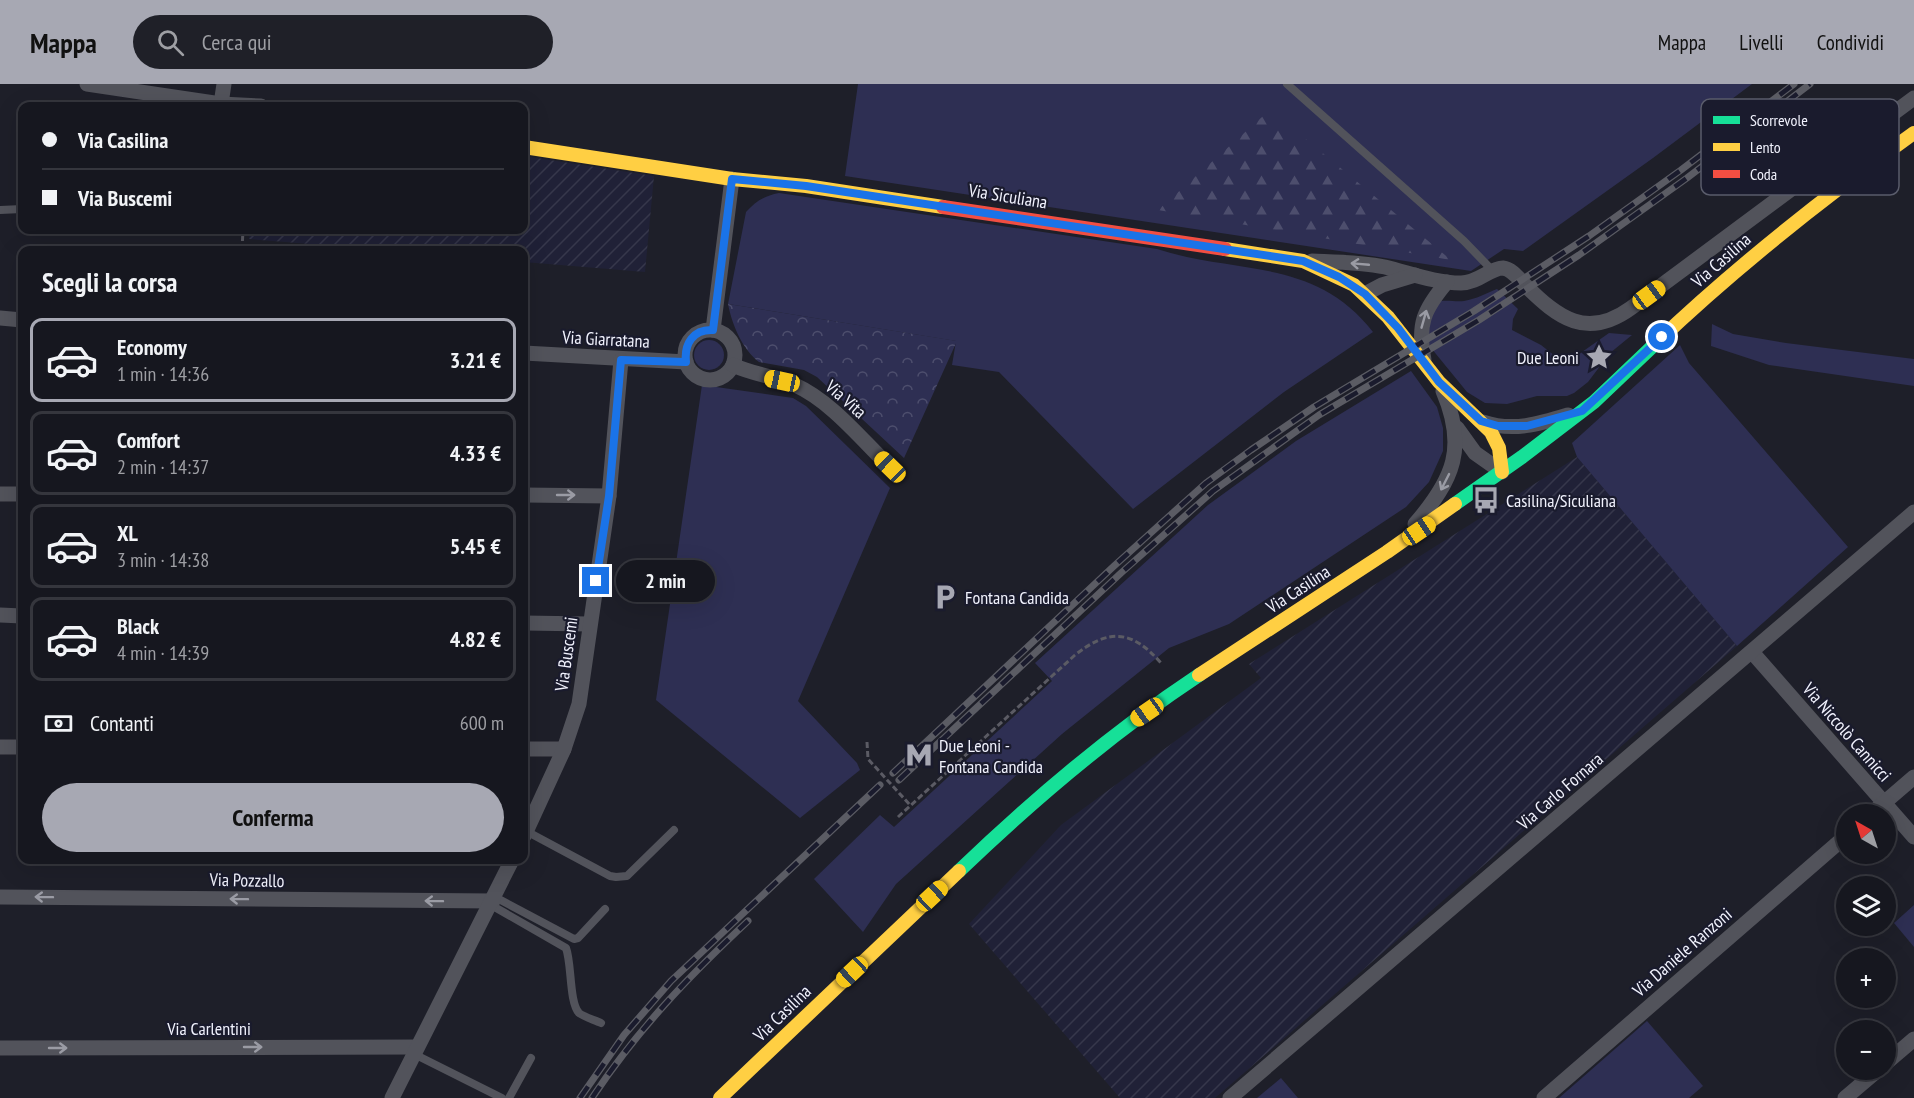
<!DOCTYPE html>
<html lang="it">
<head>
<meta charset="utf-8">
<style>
	body { margin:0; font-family:"PT Sans Narrow",sans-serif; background:#1f2028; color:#f1f3f6; height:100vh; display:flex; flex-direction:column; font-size:22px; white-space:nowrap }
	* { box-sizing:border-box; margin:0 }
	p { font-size:20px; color:#9e9fa4 }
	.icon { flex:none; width:33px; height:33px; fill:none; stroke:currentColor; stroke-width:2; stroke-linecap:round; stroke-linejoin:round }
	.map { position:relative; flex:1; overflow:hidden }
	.side { position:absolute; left:18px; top:162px; width:510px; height:618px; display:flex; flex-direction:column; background:#16171f; border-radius:12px; box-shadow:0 6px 24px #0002,0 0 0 2px #35363d }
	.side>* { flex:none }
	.banner { position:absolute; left:18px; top:18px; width:510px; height:132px; border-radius:12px; box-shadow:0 6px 24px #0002,0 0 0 2px #35363d; display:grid; align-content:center; height:132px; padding:0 24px; background:#16171f }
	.needle { width:39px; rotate:321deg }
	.buttons { position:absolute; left:1836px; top:720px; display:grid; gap:12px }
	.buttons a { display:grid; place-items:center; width:60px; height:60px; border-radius:50%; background:#16171f; box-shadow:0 6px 24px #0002,0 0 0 2px #35363d; font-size:30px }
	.end { position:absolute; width:27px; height:27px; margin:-14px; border:8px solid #1a73e8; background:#fff; box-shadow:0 0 0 3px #fff }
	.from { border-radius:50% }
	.bubble { position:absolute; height:42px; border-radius:21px; background:#16171f; box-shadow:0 6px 24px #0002,0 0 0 2px #35363d; font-size:20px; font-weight:700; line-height:42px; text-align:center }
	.car { position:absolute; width:18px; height:36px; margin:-18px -9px; border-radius:8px; box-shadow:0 0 4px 2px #0007; background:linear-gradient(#f5c518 24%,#345 0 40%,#f5c518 0 76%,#345 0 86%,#f5c518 0) }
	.banner b { display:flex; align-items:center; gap:21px; height:57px; font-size:22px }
	.banner b+b { border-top:2px solid #35363d }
	.banner i { width:15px; height:15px; background:#f1f3f6 }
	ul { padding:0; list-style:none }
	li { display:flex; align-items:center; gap:18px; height:84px; margin:0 12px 9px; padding:0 12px; border:3px solid #35363d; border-radius:12px }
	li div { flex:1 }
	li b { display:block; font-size:22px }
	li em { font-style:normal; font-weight:700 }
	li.active { border-color:#a7a8b3 }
	li>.icon { width:54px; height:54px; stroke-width:1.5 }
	h2 { padding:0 24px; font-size:27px; line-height:72px }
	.pay { display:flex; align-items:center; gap:15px; height:66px; padding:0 24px; font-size:22px }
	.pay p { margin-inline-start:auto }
	.button { display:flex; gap:12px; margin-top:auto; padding:12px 24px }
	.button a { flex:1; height:69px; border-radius:36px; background:#a7a8b3; color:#111; font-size:24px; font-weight:700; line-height:69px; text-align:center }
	header { display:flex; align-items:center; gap:36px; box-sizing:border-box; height:84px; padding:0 30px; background:#a7a8b3; color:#111 }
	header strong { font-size:28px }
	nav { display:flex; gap:33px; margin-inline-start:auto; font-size:21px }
	.search { width:420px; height:54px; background:#1f2028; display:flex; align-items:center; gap:15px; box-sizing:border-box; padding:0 21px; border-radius:33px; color:#9e9fa4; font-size:22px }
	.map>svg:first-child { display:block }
</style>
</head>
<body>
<header>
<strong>Mappa</strong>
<div class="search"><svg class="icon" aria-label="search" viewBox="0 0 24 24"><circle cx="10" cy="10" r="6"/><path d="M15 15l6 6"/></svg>Cerca qui</div>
<nav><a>Mappa</a><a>Livelli</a><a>Condividi</a></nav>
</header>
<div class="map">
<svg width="1914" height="1014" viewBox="0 0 1914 1014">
	<defs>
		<pattern id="industrial-furrows" width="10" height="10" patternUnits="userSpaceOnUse" patternTransform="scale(1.5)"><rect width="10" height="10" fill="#202137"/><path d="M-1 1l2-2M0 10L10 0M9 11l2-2" fill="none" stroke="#36374b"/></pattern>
		<pattern id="forest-firs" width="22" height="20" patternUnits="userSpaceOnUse" patternTransform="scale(1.5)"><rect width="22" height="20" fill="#2e2f53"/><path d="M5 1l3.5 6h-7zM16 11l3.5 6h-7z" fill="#4d4e6d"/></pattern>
		<pattern id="park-crowns" width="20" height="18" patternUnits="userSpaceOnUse" patternTransform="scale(1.5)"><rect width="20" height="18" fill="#2e2f53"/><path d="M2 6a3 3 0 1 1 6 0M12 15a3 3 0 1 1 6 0" fill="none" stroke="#4d4e6d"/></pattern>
	</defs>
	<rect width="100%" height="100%" fill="#1e1f29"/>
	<!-- industrial -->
	<g fill="url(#industrial-furrows)">
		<polygon points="524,72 654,92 645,188 524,178 524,166 383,166 249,155 250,146 524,146"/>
		<polygon points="1577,373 1737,562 1215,1014 1120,1014 969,840 1061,741 1261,594 1249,580"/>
	</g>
	<!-- green -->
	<g fill="#2e2f53">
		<polygon points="858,0 1752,0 1653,74 1523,167 1504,165 1471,187 845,92"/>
		<path d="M779 109 1157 165C1237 191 1315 173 1373 248L1284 308 1133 425 999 288 952 281 956 257 728 220 746 128C756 117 764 112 779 109Z"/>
		<path d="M1497 205 1518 225 1513 235 1512 246 1541 261 1565 280 1609 249 1632 251 1610 269 1588 298 1574 309 1567 312H1537L1507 320 1485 319 1467 308 1427 259 1425 242 1435 218C1446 215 1454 218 1464 217 1476 215 1487 209 1497 205Z"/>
		<polygon points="1712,240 1733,250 1786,259 1914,275 1914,302 1769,281 1711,262"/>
		<circle cx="709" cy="271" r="15"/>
		<polygon points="1680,261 1689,279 1848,463 1737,562 1577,373 1572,359"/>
		<polygon points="1411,287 1437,323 1443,344 1443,367 1429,398 1406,423 1229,540 1169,564 1062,650 896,800 863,848 814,795 880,731 894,743 1052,597 1035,579 1208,421 1296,357"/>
		<polygon points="702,301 793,314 806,322 890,404 798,617 857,679 860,686 800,734 656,616"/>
		<polygon points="1914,821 1914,863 1894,839"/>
		<polygon points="1647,937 1703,1002 1689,1014 1559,1014"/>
		<polygon points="1281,994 1298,1014 1257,1014"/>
	</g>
	<!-- forest -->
	<polygon fill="url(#forest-firs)" points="1271,25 1271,26 1451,176 1158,126"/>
	<!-- park -->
	<path fill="url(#park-crowns)" d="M728 220 957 257 904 374 817 293 804 286 759 278C742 265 732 240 728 220Z"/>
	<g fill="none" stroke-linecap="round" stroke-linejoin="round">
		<!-- path -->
		<g stroke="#5b5b64" stroke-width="3" stroke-dasharray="6 3" stroke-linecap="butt">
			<polyline points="242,166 243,146"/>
			<polyline points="867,658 868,675 910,721"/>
			<path d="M898 733 1075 571C1109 544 1132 546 1161 579"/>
		</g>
		<!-- lane -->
		<g stroke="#52535b" stroke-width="8">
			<polyline points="1287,0 1464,157 1493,187"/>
			<polyline points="0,126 22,125"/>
			<polyline points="526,747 610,792 616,793 627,792 674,746"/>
			<polyline points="495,813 574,855 578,854 605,825"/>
			<path d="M491 821 566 864C572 880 569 918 579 929 584 933 595 936 601 939"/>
			<polyline points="414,970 502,1014"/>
			<polyline points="509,1014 531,974"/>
		</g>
		<!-- street -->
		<g stroke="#52535b" stroke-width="15">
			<polyline points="87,0 221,20 261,22"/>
			<polyline points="221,20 224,0"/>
			<path d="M1312 177C1337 178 1361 178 1385 183 1410 189 1435 199 1461 199 1478 199 1490 184 1503 184 1512 185 1519 195 1525 201 1558 234 1587 256 1631 224L1914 14"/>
			<polyline points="1365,210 1382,201 1415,191"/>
			<polyline points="0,234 22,236"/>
			<polyline points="713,246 732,95"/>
			<circle cx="710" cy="271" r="25"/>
			<polyline points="524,269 686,278"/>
			<path d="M1424 276C1417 240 1424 225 1447 198"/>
			<path d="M733 281C754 291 775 292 795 301 831 317 862 356 890 383"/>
			<path d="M1483 338C1513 348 1539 340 1568 331"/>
			<polyline points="1457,344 1475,369 1502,388"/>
			<polyline points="0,410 22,410"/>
			<polyline points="524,411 609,412"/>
			<path d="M1415 440C1454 395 1467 363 1443 307"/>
			<polyline points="0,531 22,532"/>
			<polyline points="524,539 589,540"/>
			<polyline points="1752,568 1914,753"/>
			<polyline points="0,663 22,663"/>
			<polyline points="524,665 564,665"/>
			<polyline points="1871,730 1914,693"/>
			<polyline points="524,752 564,665 579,620 609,412 621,276"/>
			<polyline points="0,813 493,817"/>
			<polyline points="0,964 417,963"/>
			<polyline points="1886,979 1914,955"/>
			<polyline points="392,1014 512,776"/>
			<polyline points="1230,1014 1914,428"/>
			<polyline points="1544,1014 1846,752"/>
			<polyline points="1845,1014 1878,986"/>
		</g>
		<!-- fast -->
		<g stroke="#16e098" stroke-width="14">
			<polyline points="1455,420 1522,373 1594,318 1655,260"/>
			<path d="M959 787C1034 715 1113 648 1199 591"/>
		</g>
		<!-- slow -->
		<g stroke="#ffcf43" stroke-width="14">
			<polyline points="524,63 732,95 806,102 943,123"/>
			<polyline points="1225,165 1303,177 1354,201 1388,233 1439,298 1491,348 1499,364 1502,388"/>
			<path d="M1655 260C1737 182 1823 114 1914 49"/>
			<polyline points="1199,591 1387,468 1455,420"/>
			<polyline points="720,1014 959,787"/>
		</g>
		<!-- jam -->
		<polyline stroke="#f24e42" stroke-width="14" points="943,123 1225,165"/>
		<defs>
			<g id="rail">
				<polyline points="893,689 1114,482 1206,399 1251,366 1314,323 1474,227 1589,152 1681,86 1794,0"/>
				<polyline points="899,696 1121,489 1213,407 1319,331 1479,236 1579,171 1687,94 1810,0"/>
				<polyline points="580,1014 624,951 671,897 880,701"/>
				<path d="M592 1014C638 945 688 893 748 837"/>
			</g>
		</defs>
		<!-- rail casing -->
		<use href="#rail" stroke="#5b5c64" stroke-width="7"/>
		<!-- rail -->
		<use href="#rail" stroke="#1a1b2d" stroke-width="4.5" stroke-dasharray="14" stroke-linecap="butt"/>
	</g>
	<!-- one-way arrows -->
	<defs><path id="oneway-shaft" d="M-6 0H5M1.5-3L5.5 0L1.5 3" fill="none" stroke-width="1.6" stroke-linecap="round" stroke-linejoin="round" transform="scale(1.5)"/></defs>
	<g stroke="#9a9ba4">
		<use href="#oneway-shaft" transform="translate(1360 180) rotate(-175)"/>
		<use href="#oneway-shaft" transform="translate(1424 235) rotate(-74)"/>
		<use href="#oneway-shaft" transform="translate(1445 398) rotate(117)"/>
		<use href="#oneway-shaft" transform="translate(566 411)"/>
		<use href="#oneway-shaft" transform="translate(44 813) rotate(-179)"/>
		<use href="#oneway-shaft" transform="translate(239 815) rotate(-179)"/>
		<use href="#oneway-shaft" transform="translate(434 817) rotate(-179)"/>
		<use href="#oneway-shaft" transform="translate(253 963)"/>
		<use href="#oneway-shaft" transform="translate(58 964)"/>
	</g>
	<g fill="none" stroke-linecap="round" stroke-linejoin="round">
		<!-- route -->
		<path stroke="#1a73e8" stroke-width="8" d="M596 497 609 412 621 276 686 278C684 260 693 245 713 246L732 95 806 102 1303 177 1339 193 1365 210 1398 244 1439 298 1481 337 1498 342H1527L1582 327 1662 253"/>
	</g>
	<!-- icons -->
	<defs>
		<symbol id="sight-bare" viewBox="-9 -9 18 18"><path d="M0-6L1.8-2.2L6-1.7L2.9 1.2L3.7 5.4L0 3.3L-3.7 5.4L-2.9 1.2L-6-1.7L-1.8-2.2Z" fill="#a7a8b3" stroke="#1a1b2d" stroke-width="2.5" paint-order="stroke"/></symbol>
		<symbol id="bus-bare" viewBox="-9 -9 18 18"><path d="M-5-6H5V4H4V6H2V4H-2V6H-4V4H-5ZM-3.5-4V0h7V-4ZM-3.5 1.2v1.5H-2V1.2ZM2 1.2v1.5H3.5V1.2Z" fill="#a7a8b3" stroke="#1a1b2d" stroke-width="2.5" paint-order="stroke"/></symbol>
		<symbol id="parking-bare" viewBox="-9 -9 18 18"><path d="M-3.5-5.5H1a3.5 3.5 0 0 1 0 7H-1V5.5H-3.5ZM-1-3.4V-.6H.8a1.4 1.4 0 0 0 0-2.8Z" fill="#a7a8b3" stroke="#1a1b2d" stroke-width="2.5" paint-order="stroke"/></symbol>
		<symbol id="metro-bare" viewBox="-9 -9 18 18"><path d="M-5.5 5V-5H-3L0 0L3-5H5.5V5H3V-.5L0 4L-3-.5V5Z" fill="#a7a8b3" stroke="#1a1b2d" stroke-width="2.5" paint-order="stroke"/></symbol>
	</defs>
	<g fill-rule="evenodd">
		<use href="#sight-bare" x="1580" y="254" width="38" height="38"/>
		<use href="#bus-bare" x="1467" y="397" width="38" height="38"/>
		<use href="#parking-bare" x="926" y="494" width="38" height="38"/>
		<use href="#metro-bare" x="900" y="652" width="38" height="38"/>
	</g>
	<g text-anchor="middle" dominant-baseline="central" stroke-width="4.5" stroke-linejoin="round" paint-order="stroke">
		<!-- street labels -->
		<g font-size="18" fill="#f1f2fd" stroke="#1a1b2d">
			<text transform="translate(1008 112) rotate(9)">Via Siculiana</text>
			<text transform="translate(1721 176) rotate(-41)">Via Casilina</text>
			<text transform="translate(606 255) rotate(3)">Via Giarratana</text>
			<text transform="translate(846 315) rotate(41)">Via Vita</text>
			<text transform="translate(1298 505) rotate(-33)">Via Casilina</text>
			<text transform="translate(566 570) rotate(-82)">Via Buscemi</text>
			<text transform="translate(1847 648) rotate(49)">Via Niccolò Cannicci</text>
			<text transform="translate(1560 707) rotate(-41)">Via Carlo Fornara</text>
			<text transform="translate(247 796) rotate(1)">Via Pozzallo</text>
			<text transform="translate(1682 868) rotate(-41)">Via Daniele Ranzoni</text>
			<text transform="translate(782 929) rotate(-44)">Via Casilina</text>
			<text x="209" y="944">Via Carlentini</text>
		</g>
		<!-- poi labels -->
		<g font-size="18" fill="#f1f2fd" stroke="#1a1b2d" text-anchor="start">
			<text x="1579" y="273" text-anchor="end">Due Leoni</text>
			<text x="1506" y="416">Casilina/Siculiana</text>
			<text x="965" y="513">Fontana Candida</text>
			<text x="939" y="661">Due Leoni -<tspan x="939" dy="21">Fontana Candida</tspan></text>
		</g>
	</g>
	<!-- legend -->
	<rect x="1701" y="15" width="198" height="96" rx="9" fill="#1a1b2d" stroke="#5a5c6b" stroke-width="1.5"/>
	<rect x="1713" y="32" width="27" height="8" fill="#16e098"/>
	<rect x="1713" y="59" width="27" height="8" fill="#ffcf43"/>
	<rect x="1713" y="86" width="27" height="8" fill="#f24e42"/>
	<g font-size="16" fill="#f1f2fd">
		<text x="1750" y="42">Scorrevole</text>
		<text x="1750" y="69">Lento</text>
		<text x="1750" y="96">Coda</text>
	</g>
</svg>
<div class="buttons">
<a><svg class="needle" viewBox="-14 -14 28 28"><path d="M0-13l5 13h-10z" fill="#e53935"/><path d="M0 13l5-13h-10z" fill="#9e9fa4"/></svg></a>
<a><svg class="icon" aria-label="layers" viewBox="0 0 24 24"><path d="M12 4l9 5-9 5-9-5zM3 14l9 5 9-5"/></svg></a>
<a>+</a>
<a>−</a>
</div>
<i class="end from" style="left:1662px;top:253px"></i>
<i class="end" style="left:596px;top:497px"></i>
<div class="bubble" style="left:616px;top:476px;width:99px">2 min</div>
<i class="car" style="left:1649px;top:211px;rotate:54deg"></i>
<i class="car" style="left:782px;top:297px;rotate:282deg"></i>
<i class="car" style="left:890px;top:383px;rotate:314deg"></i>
<i class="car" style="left:1419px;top:447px;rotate:56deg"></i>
<i class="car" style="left:1147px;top:628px;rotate:235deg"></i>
<i class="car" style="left:932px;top:812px;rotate:47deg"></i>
<i class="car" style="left:852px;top:888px;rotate:227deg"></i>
<div class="banner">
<b><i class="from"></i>Via Casilina</b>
<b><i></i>Via Buscemi</b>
</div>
<section class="side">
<h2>Scegli la corsa</h2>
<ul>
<li class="active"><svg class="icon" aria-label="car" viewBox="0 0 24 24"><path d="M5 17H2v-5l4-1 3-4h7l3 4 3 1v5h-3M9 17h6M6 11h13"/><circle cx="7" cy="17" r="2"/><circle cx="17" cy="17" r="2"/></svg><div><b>Economy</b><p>1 min · 14:36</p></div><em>3.21 €</em></li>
<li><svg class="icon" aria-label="car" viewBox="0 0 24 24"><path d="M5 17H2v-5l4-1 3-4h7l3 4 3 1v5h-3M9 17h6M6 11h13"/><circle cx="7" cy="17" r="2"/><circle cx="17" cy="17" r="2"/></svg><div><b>Comfort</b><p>2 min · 14:37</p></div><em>4.33 €</em></li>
<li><svg class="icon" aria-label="car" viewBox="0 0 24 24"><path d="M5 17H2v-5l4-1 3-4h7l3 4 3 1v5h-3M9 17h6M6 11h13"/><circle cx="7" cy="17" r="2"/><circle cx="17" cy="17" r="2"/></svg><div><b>XL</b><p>3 min · 14:38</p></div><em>5.45 €</em></li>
<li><svg class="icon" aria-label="car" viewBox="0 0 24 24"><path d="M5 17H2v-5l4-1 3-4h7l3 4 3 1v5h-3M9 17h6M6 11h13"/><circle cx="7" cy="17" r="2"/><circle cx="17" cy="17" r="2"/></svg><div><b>Black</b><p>4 min · 14:39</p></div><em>4.82 €</em></li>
</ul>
<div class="pay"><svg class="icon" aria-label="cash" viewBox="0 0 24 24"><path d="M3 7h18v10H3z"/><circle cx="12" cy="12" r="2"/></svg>Contanti<p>600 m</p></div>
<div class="button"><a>Conferma</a></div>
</section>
</div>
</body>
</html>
